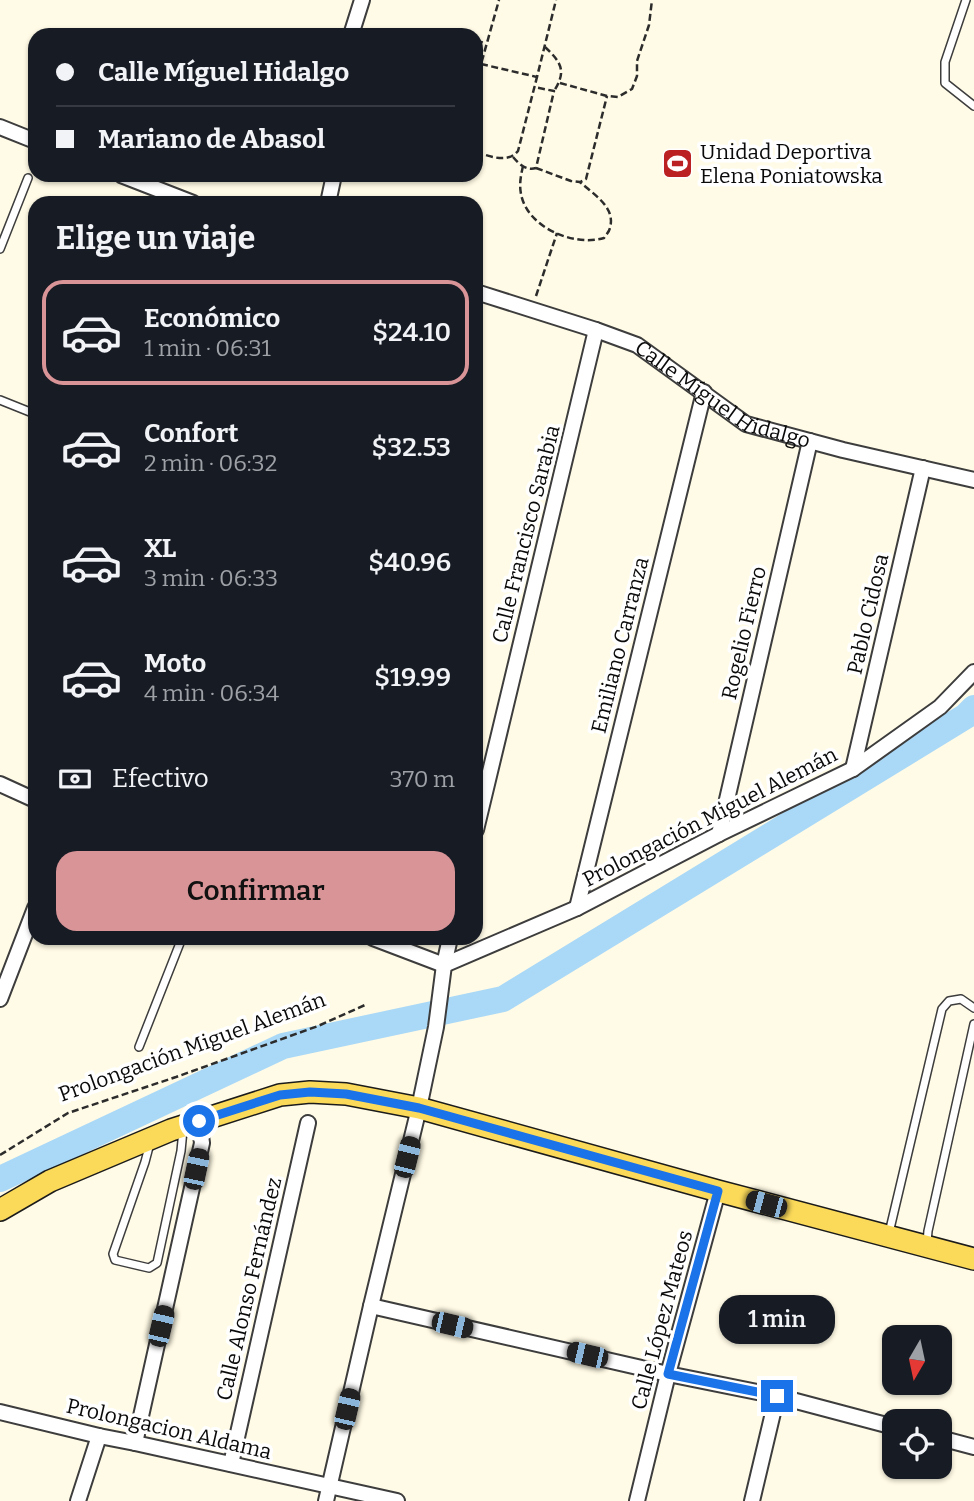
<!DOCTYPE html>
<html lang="es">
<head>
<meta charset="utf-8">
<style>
	body { margin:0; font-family:Bitter,serif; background:#242831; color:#f1f3f6; height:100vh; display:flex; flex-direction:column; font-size:26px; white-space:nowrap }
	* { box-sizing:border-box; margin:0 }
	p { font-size:23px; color:#9ea1a6 }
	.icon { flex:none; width:38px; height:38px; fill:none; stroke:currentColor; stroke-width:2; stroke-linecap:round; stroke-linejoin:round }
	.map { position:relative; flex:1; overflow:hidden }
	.sheet { position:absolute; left:28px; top:196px; width:455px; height:749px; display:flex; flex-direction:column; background:#171b24; border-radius:21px; box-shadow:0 2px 5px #0004 }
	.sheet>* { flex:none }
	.banner { position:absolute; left:28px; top:28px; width:455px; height:154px; border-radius:21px; box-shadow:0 2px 5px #0004; display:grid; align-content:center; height:154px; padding:0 28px; background:#171b24 }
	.needle { width:46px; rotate:189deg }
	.fabs { position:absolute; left:882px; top:1325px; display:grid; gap:14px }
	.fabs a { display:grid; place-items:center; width:70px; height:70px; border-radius:14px; background:#171b24; box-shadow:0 2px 5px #0004; font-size:35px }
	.end { position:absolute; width:32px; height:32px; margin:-16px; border:9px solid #1a73e8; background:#fff; box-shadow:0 0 0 4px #fff }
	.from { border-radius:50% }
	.bubble { position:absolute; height:49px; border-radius:21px; background:#171b24; box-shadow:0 2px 5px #0004; font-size:23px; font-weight:600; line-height:49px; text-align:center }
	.car { position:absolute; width:21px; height:42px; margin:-21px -10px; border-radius:9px; box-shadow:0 0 5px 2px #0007; background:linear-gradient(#222 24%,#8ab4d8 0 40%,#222 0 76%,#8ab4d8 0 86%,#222 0) }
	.banner b { display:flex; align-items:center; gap:24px; height:66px; font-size:26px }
	.banner b+b { border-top:2px solid #363941 }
	.banner i { width:18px; height:18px; background:#f1f3f6 }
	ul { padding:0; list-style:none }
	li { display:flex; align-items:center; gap:21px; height:105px; margin:0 14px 10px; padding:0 14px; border:4px solid transparent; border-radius:21px }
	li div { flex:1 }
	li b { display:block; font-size:26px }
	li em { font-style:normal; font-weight:600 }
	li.selected { border-color:#d99497 }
	li>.icon { width:63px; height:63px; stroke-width:1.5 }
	h2 { padding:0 28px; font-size:32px; line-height:84px }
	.pay { display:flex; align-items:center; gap:18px; height:77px; padding:0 28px; font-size:26px }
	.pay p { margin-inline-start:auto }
	.cta { display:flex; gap:14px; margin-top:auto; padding:14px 28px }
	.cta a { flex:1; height:80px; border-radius:21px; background:#d99497; color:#111; font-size:28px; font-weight:600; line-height:80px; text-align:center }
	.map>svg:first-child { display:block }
</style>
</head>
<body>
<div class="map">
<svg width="974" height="1501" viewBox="0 0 974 1501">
	<rect width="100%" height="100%" fill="#fffbe6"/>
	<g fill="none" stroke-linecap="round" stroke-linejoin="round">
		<!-- river -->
		<polyline stroke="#aad8f7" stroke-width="26" points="0,1179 283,1046 503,999 966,716 974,708"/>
		<defs>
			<g id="lane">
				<polyline points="966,0 945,62 945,83 974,106"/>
				<polyline points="0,249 28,178"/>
				<polyline points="0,400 35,414"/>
				<polyline points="139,1047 182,938"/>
				<polyline points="150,1143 145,1162 113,1254 115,1260 149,1268 157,1263 181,1151 183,1130"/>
				<polyline points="889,1233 942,1009 949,1001 961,999 974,1008"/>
				<polyline points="927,1242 928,1231 974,1024"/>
			</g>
			<g id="street">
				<polyline points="351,35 362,0"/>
				<polyline points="0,127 35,141"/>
				<polyline points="121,175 193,203"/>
				<polyline points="328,203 334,175"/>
				<path id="s1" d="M476 292 596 330 637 345 746 424 843 450 974 480"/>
				<polyline points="853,769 923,468"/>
				<polyline points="0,784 35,800"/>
				<polyline points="476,830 596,330"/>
				<polyline points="719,834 810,441"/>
				<polyline points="577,908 704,392"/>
				<polyline points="373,938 444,965 577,908 719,834 853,769 940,707 974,672"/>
				<polyline points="0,999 35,908"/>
				<polyline points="371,1306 668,1374 777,1396 894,1427"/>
				<polyline points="0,1412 99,1436 135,1443 397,1501"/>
				<polyline points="940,1438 974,1447"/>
				<polyline points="135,1443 202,1143 199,1121"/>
				<polyline points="231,1464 308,1123"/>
				<polyline points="78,1501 99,1436"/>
				<polyline points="326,1501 371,1306 419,1108 436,1027 444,965 450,938"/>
				<polyline points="637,1501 668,1374 718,1191"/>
				<polyline points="752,1501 777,1396"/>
			</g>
			<polyline id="primary" points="0,1210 50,1181 171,1130 280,1095 310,1092 346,1094 419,1108 718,1191 974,1259"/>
		</defs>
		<!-- lane casing -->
		<use href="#lane" stroke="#3d3d3d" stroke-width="10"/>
		<!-- street casing -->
		<use href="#street" stroke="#3d3d3d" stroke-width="18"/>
		<!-- primary casing -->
		<use href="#primary" stroke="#1b1b1b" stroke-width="24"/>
		<!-- path -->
		<g stroke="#2c2c2c" stroke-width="2.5" stroke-dasharray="7 3.5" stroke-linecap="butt">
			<polyline points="420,35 424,32 445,35"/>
			<polyline points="476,41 486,43"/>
			<path d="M545 47C561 62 567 71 554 91"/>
			<polyline points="481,64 537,77 556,0"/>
			<polyline points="476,82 499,0"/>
			<polyline points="560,83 607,96 618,97 632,89 637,76 637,61 649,25 652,0"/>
			<path d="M476 152C490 156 507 164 518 151L537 77"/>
			<path d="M513 157C519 164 526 171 536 168L554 91 534 87"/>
			<path d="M523 166C521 175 519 184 521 194 527 227 573 247 604 238 606 235 609 232 610 228 616 207 593 194 580 182"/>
			<polyline points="536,168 571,181 580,182 586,179 607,96"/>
			<polyline points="536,296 557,233"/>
			<polyline points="0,1155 68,1113 176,1077 318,1026 365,1005"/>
		</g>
		<!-- lane -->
		<use href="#lane" stroke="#fff" stroke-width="7"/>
		<!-- street -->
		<use href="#street" stroke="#fff" stroke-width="14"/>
		<!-- primary -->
		<use href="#primary" stroke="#fbda5a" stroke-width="21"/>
	</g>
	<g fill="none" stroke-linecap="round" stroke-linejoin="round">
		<!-- route -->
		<polyline stroke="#1a73e8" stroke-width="9" points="199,1121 280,1095 310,1092 346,1094 419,1108 718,1191 668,1374 777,1396"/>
	</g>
	<!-- icons -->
	<defs>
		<symbol id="stadium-square" viewBox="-11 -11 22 22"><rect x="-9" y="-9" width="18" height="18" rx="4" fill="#bb2123" stroke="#fff"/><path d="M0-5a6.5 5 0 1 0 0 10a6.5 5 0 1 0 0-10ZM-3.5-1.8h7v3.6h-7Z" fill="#fff"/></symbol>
	</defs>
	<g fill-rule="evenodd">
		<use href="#stadium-square" x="660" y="146" width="35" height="35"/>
	</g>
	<g text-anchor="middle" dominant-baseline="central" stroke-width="7" stroke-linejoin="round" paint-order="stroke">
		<!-- poi labels -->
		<g font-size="21" fill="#0a0a0a" stroke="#fff" text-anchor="start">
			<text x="700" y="152">Unidad Deportiva<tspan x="700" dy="24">Elena Poniatowska</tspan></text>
		</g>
		<!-- street labels -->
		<g font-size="21" fill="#0a0a0a" stroke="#fff">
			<text stroke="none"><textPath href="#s1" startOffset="270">Calle Míguel Hidalgo</textPath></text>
			<text transform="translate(526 534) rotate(-76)">Calle Francisco Sarabia</text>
			<text transform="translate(868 614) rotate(-77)">Pablo Cidosa</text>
			<text transform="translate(744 633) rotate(-77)">Rogelio Fierro</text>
			<text transform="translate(620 645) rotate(-76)">Emiliano Carranza</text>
			<text transform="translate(710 817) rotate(-27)">Prolongación Miguel Alemán</text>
			<text transform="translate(192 1047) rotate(-20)">Prolongación Miguel Alemán</text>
			<text transform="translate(249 1289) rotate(-77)">Calle Alonso Fernández</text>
			<text transform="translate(662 1320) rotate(-75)">Calle López Mateos</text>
			<text transform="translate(169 1429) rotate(13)">Prolongacion Aldama</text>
		</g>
	</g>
</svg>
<div class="fabs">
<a><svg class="needle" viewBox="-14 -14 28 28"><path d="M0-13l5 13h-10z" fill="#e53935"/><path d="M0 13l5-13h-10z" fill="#9ea1a6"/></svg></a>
<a><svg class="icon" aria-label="locate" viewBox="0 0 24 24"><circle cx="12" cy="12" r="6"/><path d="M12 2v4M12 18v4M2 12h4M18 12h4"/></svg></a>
</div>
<i class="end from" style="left:199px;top:1121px"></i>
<i class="end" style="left:777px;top:1396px"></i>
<div class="bubble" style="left:719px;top:1295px;width:116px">1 min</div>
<i class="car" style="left:407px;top:1157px;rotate:14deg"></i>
<i class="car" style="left:196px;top:1169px;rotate:12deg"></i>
<i class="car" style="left:766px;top:1204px;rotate:285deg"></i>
<i class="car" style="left:452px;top:1325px;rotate:103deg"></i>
<i class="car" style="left:161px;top:1326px;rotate:13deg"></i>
<i class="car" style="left:587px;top:1355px;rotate:283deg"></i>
<i class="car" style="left:347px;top:1409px;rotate:13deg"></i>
<div class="banner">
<b><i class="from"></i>Calle Míguel Hidalgo</b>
<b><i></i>Mariano de Abasol</b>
</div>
<section class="sheet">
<h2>Elige un viaje</h2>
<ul>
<li class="selected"><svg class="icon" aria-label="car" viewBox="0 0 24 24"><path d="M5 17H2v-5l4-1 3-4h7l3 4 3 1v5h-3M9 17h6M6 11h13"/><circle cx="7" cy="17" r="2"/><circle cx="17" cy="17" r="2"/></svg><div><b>Económico</b><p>1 min · 06:31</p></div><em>$24.10</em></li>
<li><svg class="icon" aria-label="car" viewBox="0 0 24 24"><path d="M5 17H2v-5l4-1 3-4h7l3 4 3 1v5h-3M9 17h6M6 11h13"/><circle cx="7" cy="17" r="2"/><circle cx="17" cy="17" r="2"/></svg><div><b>Confort</b><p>2 min · 06:32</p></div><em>$32.53</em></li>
<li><svg class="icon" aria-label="car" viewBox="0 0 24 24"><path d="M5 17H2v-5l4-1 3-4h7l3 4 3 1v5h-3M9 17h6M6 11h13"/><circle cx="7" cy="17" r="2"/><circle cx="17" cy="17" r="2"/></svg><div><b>XL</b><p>3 min · 06:33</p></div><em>$40.96</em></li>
<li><svg class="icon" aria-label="car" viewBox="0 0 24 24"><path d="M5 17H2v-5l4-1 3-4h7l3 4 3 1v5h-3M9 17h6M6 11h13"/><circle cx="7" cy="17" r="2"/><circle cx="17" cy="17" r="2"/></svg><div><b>Moto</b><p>4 min · 06:34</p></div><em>$19.99</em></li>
</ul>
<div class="pay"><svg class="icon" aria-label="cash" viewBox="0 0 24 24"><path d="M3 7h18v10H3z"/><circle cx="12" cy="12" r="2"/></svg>Efectivo<p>370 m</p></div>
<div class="cta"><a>Confirmar</a></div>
</section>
</div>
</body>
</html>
